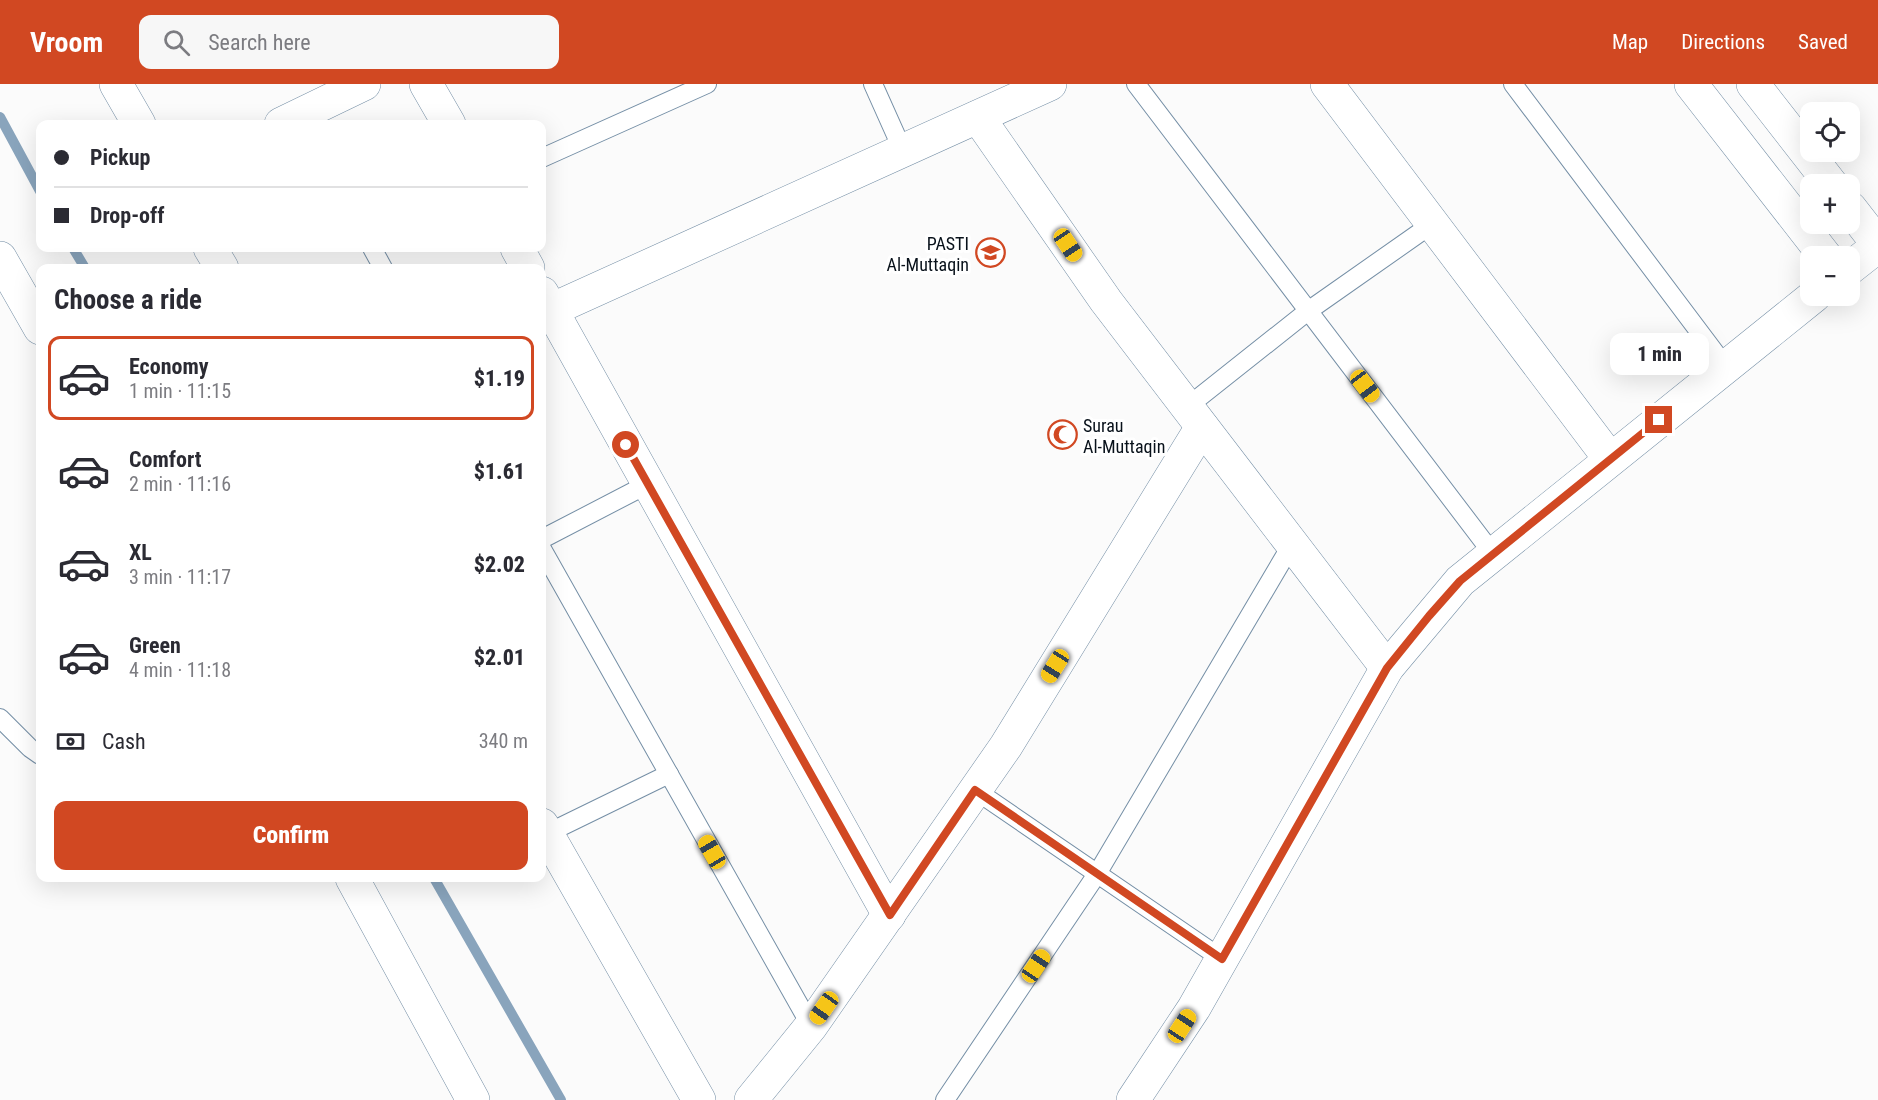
<!DOCTYPE html>
<html lang="en">
<head>
<meta charset="utf-8">
<style>
	body { margin:0; font-family:"Roboto Condensed",sans-serif; background:#f7f7f7; color:#2b2b33; height:100vh; display:flex; flex-direction:column; font-size:22px; white-space:nowrap }
	* { box-sizing:border-box; margin:0 }
	p { font-size:20px; color:#7c7c81 }
	.icon { flex:none; width:33px; height:33px; fill:none; stroke:currentColor; stroke-width:2; stroke-linecap:round; stroke-linejoin:round }
	.map { position:relative; flex:1; overflow:hidden }
	.drawer { position:absolute; left:36px; top:180px; width:510px; height:618px; display:flex; flex-direction:column; background:#fff; border-radius:12px; box-shadow:0 6px 24px #0002 }
	.drawer>* { flex:none }
	.hud { position:absolute; left:36px; top:36px; width:510px; height:132px; border-radius:12px; box-shadow:0 6px 24px #0002; display:grid; align-content:center; height:132px; padding:0 18px; background:#fff }
	.controls { position:absolute; left:1800px; top:18px; display:grid; gap:12px }
	.controls a { display:grid; place-items:center; width:60px; height:60px; border-radius:12px; background:#fff; box-shadow:0 6px 24px #0002; font-size:30px }
	.end { position:absolute; width:27px; height:27px; margin:-14px; border:8px solid #d14822; background:#fff; box-shadow:0 0 0 3px #fff }
	.from { border-radius:50% }
	.bubble { position:absolute; height:42px; border-radius:12px; background:#fff; box-shadow:0 6px 24px #0002; font-size:20px; font-weight:800; line-height:42px; text-align:center }
	.car { position:absolute; width:18px; height:36px; margin:-18px -9px; border-radius:8px; box-shadow:0 0 4px 2px #0007; background:linear-gradient(#f5c518 24%,#345 0 40%,#f5c518 0 76%,#345 0 86%,#f5c518 0) }
	.hud b { display:flex; align-items:center; gap:21px; height:57px; font-size:22px }
	.hud b+b { border-top:2px solid #e1e1e2 }
	.hud i { width:15px; height:15px; background:#2b2b33 }
	ul { padding:0; list-style:none }
	li { display:flex; align-items:center; gap:18px; height:84px; margin:0 12px 9px; padding:0 6px; border:3px solid transparent; border-radius:12px }
	li div { flex:1 }
	li b { display:block; font-size:22px }
	li em { font-style:normal; font-weight:800 }
	li.selected { border-color:#d14822 }
	li>.icon { width:54px; height:54px; stroke-width:1.5 }
	h2 { padding:0 18px; font-size:27px; line-height:72px }
	.pay { display:flex; align-items:center; gap:15px; height:66px; padding:0 18px; font-size:22px }
	.pay p { margin-inline-start:auto }
	.cta { display:flex; gap:12px; margin-top:auto; padding:12px 18px }
	.cta a { flex:1; height:69px; border-radius:12px; background:#d14822; color:#fff; font-size:24px; font-weight:800; line-height:69px; text-align:center }
	header { display:flex; align-items:center; gap:36px; box-sizing:border-box; height:84px; padding:0 30px; background:#d14822; color:#fff }
	header strong { font-size:28px }
	nav { display:flex; gap:33px; margin-inline-start:auto; font-size:21px }
	.search { width:420px; height:54px; background:#f7f7f7; display:flex; align-items:center; gap:15px; box-sizing:border-box; padding:0 21px; border-radius:12px; color:#7c7c81; font-size:22px }
	.map>svg:first-child { display:block }
</style>
</head>
<body>
<header>
<strong>Vroom</strong>
<div class="search"><svg class="icon" aria-label="search" viewBox="0 0 24 24"><circle cx="10" cy="10" r="6"/><path d="M15 15l6 6"/></svg>Search here</div>
<nav><a>Map</a><a>Directions</a><a>Saved</a></nav>
</header>
<div class="map">
<svg width="1878" height="1016" viewBox="0 0 1878 1016">
	<rect width="100%" height="100%" fill="#fbfbfb"/>
	<g fill="none" stroke-linecap="round" stroke-linejoin="round">
		<!-- stream -->
		<g stroke="#89a4bc" stroke-width="10">
			<polyline points="0,33 40,107"/>
			<polyline points="73,164 85,184"/>
			<polyline points="434,794 561,1016"/>
		</g>
		<defs>
			<g id="service">
				<polyline points="873,0 903,67"/>
				<polyline points="1136,0 1493,470"/>
				<polyline points="1513,0 1725,282"/>
				<polyline points="542,74 707,0"/>
				<polyline points="372,164 383,184"/>
				<polyline points="1187,323 1308,227 1432,140"/>
				<polyline points="542,455 648,400"/>
				<polyline points="542,465 811,942"/>
				<polyline points="0,634 30,664 40,671"/>
				<polyline points="975,706 1222,875"/>
				<polyline points="546,750 669,690"/>
				<polyline points="945,1016 1097,790 1292,460"/>
			</g>
			<g id="minor">
				<polyline points="116,0 139,40"/>
				<polyline points="426,0 449,40"/>
				<polyline points="1327,0 1610,375"/>
				<polyline points="1691,0 1825,172"/>
				<polyline points="1753,0 1831,100"/>
				<polyline points="978,33 1106,217 1387,584"/>
				<polyline points="281,40 364,0"/>
				<polyline points="1850,124 1878,160"/>
				<polyline points="210,164 222,184"/>
				<polyline points="517,164 528,184"/>
				<polyline points="0,174 40,244"/>
				<polyline points="1850,184 1878,162"/>
				<polyline points="542,209 889,831"/>
				<polyline points="551,226 1050,0"/>
				<polyline points="542,741 699,1016"/>
				<polyline points="352,794 473,1016"/>
				<polyline points="751,1016 811,942 1006,662 1202,343"/>
				<polyline points="1133,1016 1194,924 1387,584 1460,497 1814,212"/>
			</g>
		</defs>
		<!-- service casing -->
		<use href="#service" stroke="#758fa6" stroke-width="20"/>
		<!-- minor casing -->
		<use href="#minor" stroke="#758fa6" stroke-width="34"/>
		<!-- service -->
		<use href="#service" stroke="#fff" stroke-width="18"/>
		<!-- minor -->
		<use href="#minor" stroke="#fff" stroke-width="33"/>
	</g>
	<g fill="none" stroke-linecap="round" stroke-linejoin="round">
		<!-- route -->
		<polyline stroke="#d14822" stroke-width="8" points="626,361 890,831 975,706 1222,875 1387,584 1429,532 1460,497 1659,336"/>
	</g>
	<!-- icons -->
	<defs>
		<symbol id="school-ring" viewBox="-11 -11 22 22"><circle r="9.5" fill="#fff" stroke="#d14822" stroke-width="1.5"/><path d="M0-5L7-2L0 1L-7-2ZM-4 1L0 2.5L4 1V4Q0 6-4 4Z" fill="#d14822"/></symbol>
		<symbol id="mosque-ring" viewBox="-11 -11 22 22"><circle r="9.5" fill="#fff" stroke="#d14822" stroke-width="1.5"/><path d="M3.5-4.9A6 6 0 1 0 3.5 4.9A5 5 0 1 1 3.5-4.9Z" fill="#d14822"/></symbol>
	</defs>
	<g fill-rule="evenodd">
		<use href="#school-ring" x="974" y="152" width="33" height="33"/>
		<use href="#mosque-ring" x="1046" y="334" width="33" height="33"/>
	</g>
	<g text-anchor="middle" dominant-baseline="central" stroke-width="6" stroke-linejoin="round" paint-order="stroke">
		<!-- poi labels -->
		<g font-size="18" fill="#08111a" stroke="#fff" text-anchor="end">
			<text x="969" y="159">PASTI<tspan x="969" dy="21">Al-Muttaqin</tspan></text>
			<text x="1083" y="341" text-anchor="start">Surau<tspan x="1083" dy="21">Al-Muttaqin</tspan></text>
		</g>
	</g>
</svg>
<div class="controls">
<a><svg class="icon" aria-label="locate" viewBox="0 0 24 24"><circle cx="12" cy="12" r="6"/><path d="M12 2v4M12 18v4M2 12h4M18 12h4"/></svg></a>
<a>+</a>
<a>−</a>
</div>
<i class="end from" style="left:626px;top:361px"></i>
<i class="end" style="left:1659px;top:336px"></i>
<div class="bubble" style="left:1610px;top:249px;width:99px">1 min</div>
<i class="car" style="left:1068px;top:161px;rotate:146deg"></i>
<i class="car" style="left:1365px;top:302px;rotate:143deg"></i>
<i class="car" style="left:1055px;top:582px;rotate:212deg"></i>
<i class="car" style="left:712px;top:768px;rotate:330deg"></i>
<i class="car" style="left:1036px;top:882px;rotate:34deg"></i>
<i class="car" style="left:824px;top:924px;rotate:215deg"></i>
<i class="car" style="left:1182px;top:942px;rotate:33deg"></i>
<div class="hud">
<b><i class="from"></i>Pickup</b>
<b><i></i>Drop-off</b>
</div>
<section class="drawer">
<h2>Choose a ride</h2>
<ul>
<li class="selected"><svg class="icon" aria-label="car" viewBox="0 0 24 24"><path d="M5 17H2v-5l4-1 3-4h7l3 4 3 1v5h-3M9 17h6M6 11h13"/><circle cx="7" cy="17" r="2"/><circle cx="17" cy="17" r="2"/></svg><div><b>Economy</b><p>1 min · 11:15</p></div><em>$1.19</em></li>
<li><svg class="icon" aria-label="car" viewBox="0 0 24 24"><path d="M5 17H2v-5l4-1 3-4h7l3 4 3 1v5h-3M9 17h6M6 11h13"/><circle cx="7" cy="17" r="2"/><circle cx="17" cy="17" r="2"/></svg><div><b>Comfort</b><p>2 min · 11:16</p></div><em>$1.61</em></li>
<li><svg class="icon" aria-label="car" viewBox="0 0 24 24"><path d="M5 17H2v-5l4-1 3-4h7l3 4 3 1v5h-3M9 17h6M6 11h13"/><circle cx="7" cy="17" r="2"/><circle cx="17" cy="17" r="2"/></svg><div><b>XL</b><p>3 min · 11:17</p></div><em>$2.02</em></li>
<li><svg class="icon" aria-label="car" viewBox="0 0 24 24"><path d="M5 17H2v-5l4-1 3-4h7l3 4 3 1v5h-3M9 17h6M6 11h13"/><circle cx="7" cy="17" r="2"/><circle cx="17" cy="17" r="2"/></svg><div><b>Green</b><p>4 min · 11:18</p></div><em>$2.01</em></li>
</ul>
<div class="pay"><svg class="icon" aria-label="cash" viewBox="0 0 24 24"><path d="M3 7h18v10H3z"/><circle cx="12" cy="12" r="2"/></svg>Cash<p>340 m</p></div>
<div class="cta"><a>Confirm</a></div>
</section>
</div>
</body>
</html>
